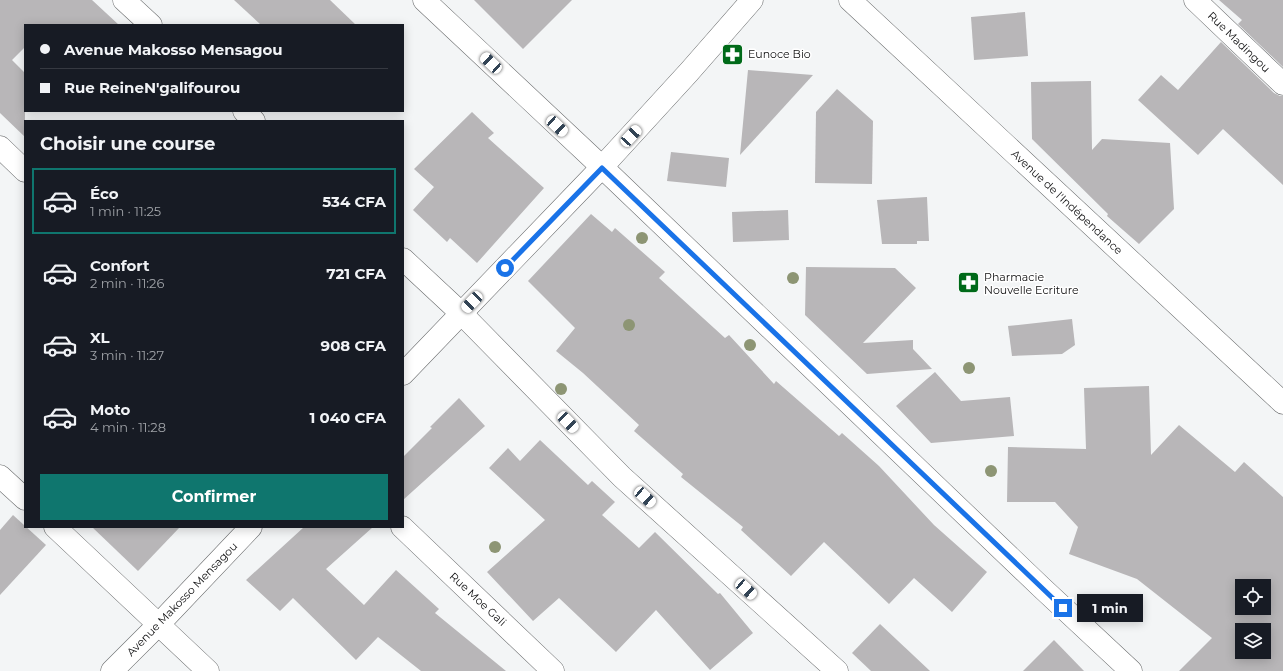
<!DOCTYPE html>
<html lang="fr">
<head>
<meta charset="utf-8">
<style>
	body { margin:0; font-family:Montserrat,sans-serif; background:#242831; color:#f1f3f6; height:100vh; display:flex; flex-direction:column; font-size:15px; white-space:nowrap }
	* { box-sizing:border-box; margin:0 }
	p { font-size:13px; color:#9ea1a6 }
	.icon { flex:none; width:22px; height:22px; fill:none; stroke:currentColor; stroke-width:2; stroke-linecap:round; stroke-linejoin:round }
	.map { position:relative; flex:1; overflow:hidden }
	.drawer { position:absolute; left:24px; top:120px; width:380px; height:408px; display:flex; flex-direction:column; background:#171b24; border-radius:0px; box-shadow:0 2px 10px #0003 }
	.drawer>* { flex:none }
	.top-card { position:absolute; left:24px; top:24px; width:380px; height:88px; border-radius:0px; box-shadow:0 2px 10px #0003; display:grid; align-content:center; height:88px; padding:0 16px; background:#171b24 }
	.controls { position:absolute; left:1235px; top:579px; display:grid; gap:8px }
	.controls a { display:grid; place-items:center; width:36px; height:36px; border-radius:0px; background:#171b24; box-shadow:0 2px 10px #0003; font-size:20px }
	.end { position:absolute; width:18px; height:18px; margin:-9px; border:5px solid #1a73e8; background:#fff; box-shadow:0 0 0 2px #fff }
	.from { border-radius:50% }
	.bubble { position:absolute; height:28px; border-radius:0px; background:#171b24; box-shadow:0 2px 10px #0003; font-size:13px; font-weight:700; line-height:28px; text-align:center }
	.car { position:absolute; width:12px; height:24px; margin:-12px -6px; border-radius:5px; box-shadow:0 0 3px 1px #0007; background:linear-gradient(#fff 24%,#345 0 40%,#fff 0 76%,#345 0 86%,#fff 0) }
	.top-card b { display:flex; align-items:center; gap:14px; height:38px; font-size:15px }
	.top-card b+b { border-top:1px solid #363941 }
	.top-card i { width:10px; height:10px; background:#f1f3f6 }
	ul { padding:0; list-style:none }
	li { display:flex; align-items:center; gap:12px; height:66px; margin:0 8px 6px; padding:0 8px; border:2px solid transparent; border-radius:0px }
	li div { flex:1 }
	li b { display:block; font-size:15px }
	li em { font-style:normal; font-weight:700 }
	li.on { border-color:#0f766e }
	li>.icon { width:36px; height:36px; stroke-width:1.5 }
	h2 { padding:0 16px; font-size:18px; line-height:48px }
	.cta { display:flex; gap:8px; margin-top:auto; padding:8px 16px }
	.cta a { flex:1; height:46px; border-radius:0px; background:#0f766e; color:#fff; font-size:16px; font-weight:700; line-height:46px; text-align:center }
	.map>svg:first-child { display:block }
</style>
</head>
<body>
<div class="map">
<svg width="1283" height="671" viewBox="0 0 1283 671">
	<rect width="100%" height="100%" fill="#f3f5f6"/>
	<!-- building -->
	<g fill="#b8b6b8" fill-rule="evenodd">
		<polygon points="0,0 92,0 119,25 25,25 25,47 12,60 25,73 25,137 0,113"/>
		<polygon points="234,0 330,0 356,25 261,25"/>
		<polygon points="474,0 572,0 523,49"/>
		<polygon points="1219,0 1283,0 1283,67 1238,24 1242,20"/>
		<polygon points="1025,12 1028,56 974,60 971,17"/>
		<polygon points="1221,42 1274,93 1280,96 1283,96 1283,185 1223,129 1198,155 1138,100 1161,75 1178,90"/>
		<polygon points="748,70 813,75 740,155"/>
		<polygon points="1091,81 1092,150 1102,139 1170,143 1174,209 1139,244 1107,216 1108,214 1032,139 1031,82"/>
		<polygon points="837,89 873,121 872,184 815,183 816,112"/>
		<polygon points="472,112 494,133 488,138 544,188 477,263 450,238 447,242 413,210 434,187 414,169"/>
		<polygon points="671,152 729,158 726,187 667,181"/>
		<polygon points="927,197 929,241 917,241 917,244 882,244 877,200"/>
		<polygon points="788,210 789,240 733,242 732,212"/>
		<polygon points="591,214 612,232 615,228 665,272 659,278 725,338 729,335 774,384 776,381 839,436 842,433 879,466 934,525 987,572 952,612 914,578 889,604 824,542 791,576 741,530 743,527 681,477 683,474 634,431 639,425 583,373 556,351 575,328 528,281"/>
		<polygon points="806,267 895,268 916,288 863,343 913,340 913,349 932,369 867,374 805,315"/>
		<polygon points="1072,319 1075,345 1062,354 1012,356 1008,326"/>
		<polygon points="935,372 961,401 1010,397 1014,436 931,443 896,406"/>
		<path d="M1149 386 1151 455 1179 425 1235 472 1244 462 1283 497V671H1179L1212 638 1137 579 1069 554 1078 527 1055 502H1007L1008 447 1086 449 1084 388ZM1242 586H1264V608H1242ZM1242 630H1264V652H1242Z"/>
		<polygon points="459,398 485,426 403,500 403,457 432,428 430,427"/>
		<polygon points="540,440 588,485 592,481 615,502 602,515 639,548 655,532 718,594 720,593 753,633 710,670 656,610 616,652 559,598 533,621 487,572 545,520 489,468 508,448 520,461"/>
		<polygon points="13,515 46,545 0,595 0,530"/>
		<polygon points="92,527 180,527 138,571"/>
		<polygon points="304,527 373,527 326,569 364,605 396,570 439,609 435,613 506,671 421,671 378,637 356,660 293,598 280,611 246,580"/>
		<polygon points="880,624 930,671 871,671 852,653"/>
		<polygon points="1054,640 1084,671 1023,671"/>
	</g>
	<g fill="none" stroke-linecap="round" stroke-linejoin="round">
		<defs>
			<g id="street">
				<polyline points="124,0 151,25"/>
				<polyline points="424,0 602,167 1041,587 1131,671"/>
				<polyline points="1195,0 1283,84"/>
				<polyline points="244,111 254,121"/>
				<polyline points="0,147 25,171"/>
				<polyline points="403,259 461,313 622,477 837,671"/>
				<polyline points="403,374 602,167 689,72 752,0"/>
				<polyline points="0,476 25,499"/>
				<polyline points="55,527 208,671"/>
				<polyline points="402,527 553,671"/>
				<polyline points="112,671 159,624 251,527"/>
			</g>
			<polyline id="secondary" points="850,0 1283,403"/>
		</defs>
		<!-- street casing -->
		<use href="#street" stroke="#696b6c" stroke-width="23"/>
		<!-- secondary casing -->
		<use href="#secondary" stroke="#696b6c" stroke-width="23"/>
		<!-- street -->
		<use href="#street" stroke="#fff" stroke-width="22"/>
		<!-- secondary -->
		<use href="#secondary" stroke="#fff" stroke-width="22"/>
	</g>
	<!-- trees -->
	<g fill="#8d9574">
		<circle cx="642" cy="238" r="6"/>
		<circle cx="793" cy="278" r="6"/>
		<circle cx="629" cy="325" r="6"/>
		<circle cx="750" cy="345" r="6"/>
		<circle cx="969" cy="368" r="6"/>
		<circle cx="561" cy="389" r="6"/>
		<circle cx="991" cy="471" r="6"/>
		<circle cx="495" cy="547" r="6"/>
	</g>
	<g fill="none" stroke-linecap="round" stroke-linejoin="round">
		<!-- route -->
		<polyline stroke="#1a73e8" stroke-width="5" points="505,268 602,168 1063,608"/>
	</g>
	<!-- icons -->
	<defs>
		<symbol id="pharmacy-square" viewBox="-11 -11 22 22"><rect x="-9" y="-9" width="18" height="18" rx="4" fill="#006a19" stroke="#fff"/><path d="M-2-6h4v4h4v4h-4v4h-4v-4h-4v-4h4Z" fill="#fff"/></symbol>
	</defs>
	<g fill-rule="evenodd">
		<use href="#pharmacy-square" x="720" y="42" width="25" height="25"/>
		<use href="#pharmacy-square" x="956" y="270" width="25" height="25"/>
	</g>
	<g text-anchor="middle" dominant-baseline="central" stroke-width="3" stroke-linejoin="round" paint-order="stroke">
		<!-- street labels -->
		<g font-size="11" fill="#0f0f10" stroke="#fff">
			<text transform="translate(1239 42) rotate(44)">Rue Madingou</text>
			<text transform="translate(1067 202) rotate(43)">Avenue de l'Indépendance</text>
			<text transform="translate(182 599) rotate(-46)">Avenue Makosso Mensagou</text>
			<text transform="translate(478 599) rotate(43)">Rue Moe Gali</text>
		</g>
		<!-- poi labels -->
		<g font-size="11" fill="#0f0f10" stroke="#fff" text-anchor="start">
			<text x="748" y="54">Eunoce Bio</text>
			<text x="984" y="277">Pharmacie<tspan x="984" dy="13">Nouvelle Ecriture</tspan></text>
		</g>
	</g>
</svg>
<div class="controls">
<a><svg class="icon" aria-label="locate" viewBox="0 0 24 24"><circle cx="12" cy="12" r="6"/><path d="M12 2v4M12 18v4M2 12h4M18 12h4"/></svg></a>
<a><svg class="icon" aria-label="layers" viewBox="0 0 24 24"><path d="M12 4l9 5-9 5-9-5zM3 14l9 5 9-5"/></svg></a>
</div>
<i class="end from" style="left:505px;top:268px"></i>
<i class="end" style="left:1063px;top:608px"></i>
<div class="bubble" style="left:1077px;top:594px;width:66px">1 min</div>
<i class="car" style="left:491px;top:63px;rotate:313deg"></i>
<i class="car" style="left:557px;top:126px;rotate:133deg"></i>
<i class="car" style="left:631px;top:136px;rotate:43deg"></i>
<i class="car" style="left:472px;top:302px;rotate:224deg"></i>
<i class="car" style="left:568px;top:422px;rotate:136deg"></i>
<i class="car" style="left:645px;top:497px;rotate:132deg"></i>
<i class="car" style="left:746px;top:589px;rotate:132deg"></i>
<div class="top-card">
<b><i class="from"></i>Avenue Makosso Mensagou</b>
<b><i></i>Rue ReineN'galifourou</b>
</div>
<section class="drawer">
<h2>Choisir une course</h2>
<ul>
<li class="on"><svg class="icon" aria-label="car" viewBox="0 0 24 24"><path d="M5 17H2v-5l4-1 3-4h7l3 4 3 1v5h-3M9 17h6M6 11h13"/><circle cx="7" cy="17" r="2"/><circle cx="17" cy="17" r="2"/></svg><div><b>Éco</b><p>1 min · 11:25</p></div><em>534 CFA</em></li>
<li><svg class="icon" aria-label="car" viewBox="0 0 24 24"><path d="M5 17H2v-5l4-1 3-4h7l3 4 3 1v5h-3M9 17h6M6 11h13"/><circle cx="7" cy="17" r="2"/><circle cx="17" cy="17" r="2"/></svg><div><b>Confort</b><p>2 min · 11:26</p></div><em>721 CFA</em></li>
<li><svg class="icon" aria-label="car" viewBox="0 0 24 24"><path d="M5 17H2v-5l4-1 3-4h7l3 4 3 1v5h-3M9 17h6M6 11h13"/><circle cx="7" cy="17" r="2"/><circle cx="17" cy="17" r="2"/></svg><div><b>XL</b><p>3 min · 11:27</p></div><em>908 CFA</em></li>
<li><svg class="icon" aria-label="car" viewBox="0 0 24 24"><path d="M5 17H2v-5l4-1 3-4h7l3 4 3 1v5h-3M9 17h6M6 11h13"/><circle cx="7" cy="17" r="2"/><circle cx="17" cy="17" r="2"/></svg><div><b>Moto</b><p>4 min · 11:28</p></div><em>1 040 CFA</em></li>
</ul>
<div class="cta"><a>Confirmer</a></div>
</section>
</div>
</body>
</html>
